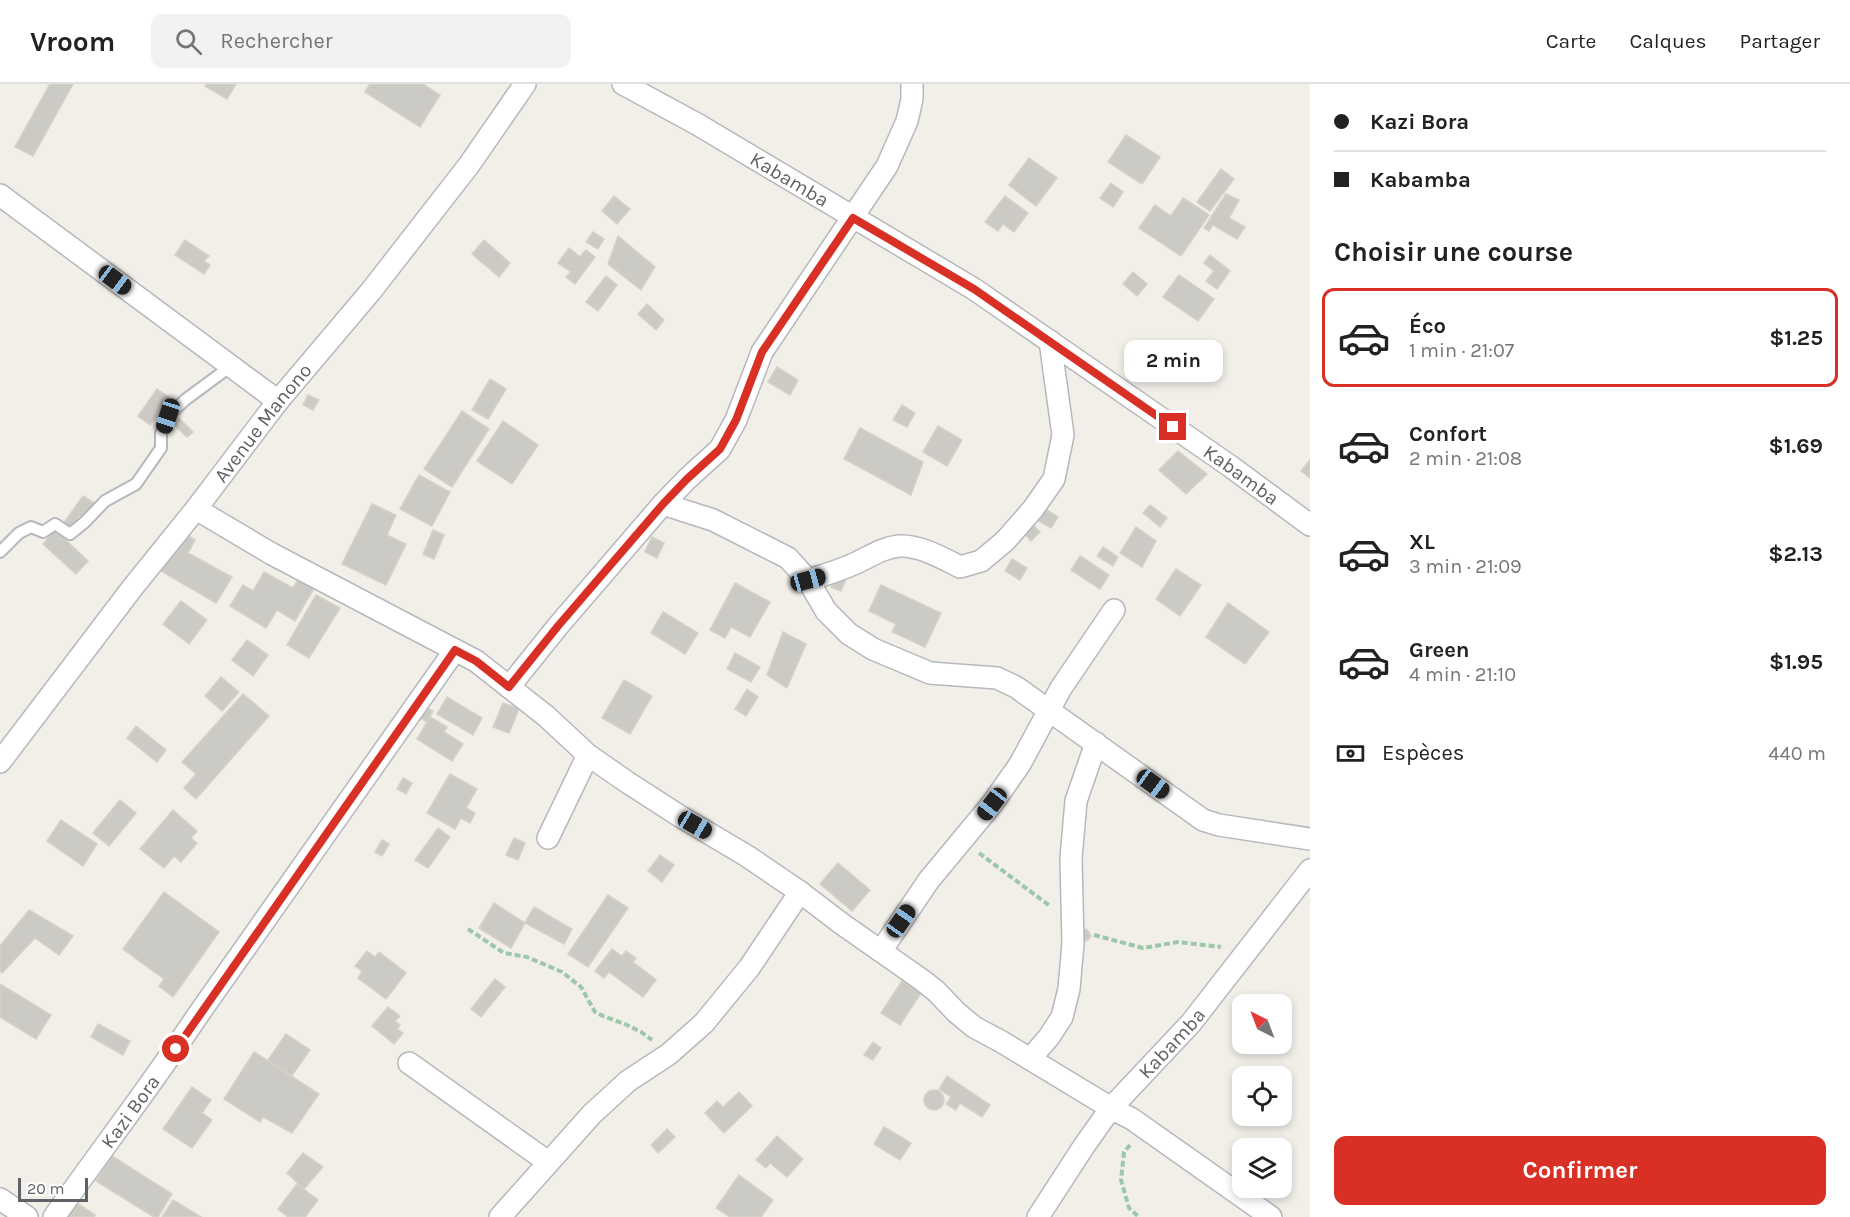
<!DOCTYPE html>
<html lang="fr">
<head>
<meta charset="utf-8">
<style>
	body { margin:0; font-family:Karla,sans-serif; background:#f2f2f2; color:#222; height:100vh; display:flex; flex-direction:column; font-size:22px; white-space:nowrap }
	* { box-sizing:border-box; margin:0 }
	p { font-size:20px; color:#767676 }
	.icon { flex:none; width:33px; height:33px; fill:none; stroke:currentColor; stroke-width:2; stroke-linecap:round; stroke-linejoin:round }
	.map { position:relative; flex:1; overflow:hidden }
	.sheet { display:flex; flex-direction:column; background:#fff; width:540px }
	.sheet>* { flex:none }
	.top-card { display:grid; align-content:center; height:132px; padding:0 24px; background:#fff }
	.needle { width:39px; rotate:318deg }
	.controls { position:absolute; left:1232px; top:910px; display:grid; gap:12px }
	.controls a { display:grid; place-items:center; width:60px; height:60px; border-radius:12px; background:#fff; box-shadow:0 3px 9px #0003; font-size:30px }
	.scale { position:absolute; left:18px; bottom:15px; width:70px; box-sizing:border-box; padding-left:6px; border:3px solid #5f6368; border-top:0; font-size:16px; line-height:21px; white-space:nowrap; color:#5f6368; -webkit-text-stroke:4px #fff; paint-order:stroke }
	.end { position:absolute; width:27px; height:27px; margin:-14px; border:8px solid #d93025; background:#fff; box-shadow:0 0 0 3px #fff }
	.from { border-radius:50% }
	.bubble { position:absolute; height:42px; border-radius:12px; background:#fff; box-shadow:0 3px 9px #0003; font-size:20px; font-weight:700; line-height:42px; text-align:center }
	.car { position:absolute; width:18px; height:36px; margin:-18px -9px; border-radius:8px; box-shadow:0 0 4px 2px #0007; background:linear-gradient(#222 24%,#8ab4d8 0 40%,#222 0 76%,#8ab4d8 0 86%,#222 0) }
	.top-card b { display:flex; align-items:center; gap:21px; height:57px; font-size:22px }
	.top-card b+b { border-top:2px solid #e0e0e0 }
	.top-card i { width:15px; height:15px; background:#222 }
	ul { padding:0; list-style:none }
	li { display:flex; align-items:center; gap:18px; height:99px; margin:0 12px 9px; padding:0 12px; border:3px solid transparent; border-radius:12px }
	li div { flex:1 }
	li b { display:block; font-size:22px }
	li em { font-style:normal; font-weight:700 }
	li.active { border-color:#d93025 }
	li>.icon { width:54px; height:54px; stroke-width:1.5 }
	h2 { padding:0 24px; font-size:27px; line-height:72px }
	.pay { display:flex; align-items:center; gap:15px; height:66px; padding:0 24px; font-size:22px }
	.pay p { margin-inline-start:auto }
	.action { display:flex; gap:12px; margin-top:auto; padding:12px 24px }
	.action a { flex:1; height:69px; border-radius:12px; background:#d93025; color:#fff; font-size:24px; font-weight:700; line-height:69px; text-align:center }
	header { display:flex; align-items:center; gap:36px; box-sizing:border-box; height:84px; padding:0 30px; background:#fff; border-bottom:2px solid #e0e0e0 }
	header strong { font-size:28px }
	nav { display:flex; gap:33px; margin-inline-start:auto; font-size:21px }
	.search { width:420px; height:54px; background:#f2f2f2; display:flex; align-items:center; gap:15px; box-sizing:border-box; padding:0 21px; border-radius:12px; color:#767676; font-size:22px }
	main { display:flex; flex:1; min-height:0 }
	.map>svg:first-child { display:block }
</style>
</head>
<body>
<header>
<strong>Vroom</strong>
<div class="search"><svg class="icon" aria-label="search" viewBox="0 0 24 24"><circle cx="10" cy="10" r="6"/><path d="M15 15l6 6"/></svg>Rechercher</div>
<nav><a>Carte</a><a>Calques</a><a>Partager</a></nav>
</header>
<main>
<div class="map">
<svg width="1310" height="1133" viewBox="0 0 1310 1133">
	<rect width="100%" height="100%" fill="#f1efe8"/>
	<!-- building -->
	<g fill="#cccac5" stroke="#d6d1c6" stroke-width="1.5">
		<polygon points="50,0 73,0 33,72 15,63"/>
		<polygon points="206,0 236,0 227,15 205,2"/>
		<polygon points="370,0 423,0 440,11 420,43 365,8"/>
		<polygon points="1126,51 1160,73 1142,100 1108,78"/>
		<polygon points="1029,74 1057,94 1036,122 1009,101"/>
		<polygon points="1221,85 1234,95 1210,127 1197,118"/>
		<polygon points="1111,99 1123,108 1113,123 1100,114"/>
		<polygon points="1226,110 1239,116 1229,134 1245,143 1237,155 1213,141 1209,147 1204,144"/>
		<polygon points="614,112 630,125 617,140 602,127"/>
		<polygon points="1005,112 1028,129 1014,148 1003,140 998,147 985,138"/>
		<polygon points="1183,114 1209,131 1181,172 1139,144 1155,121 1171,132"/>
		<polygon points="593,148 604,155 598,165 586,158"/>
		<polygon points="618,152 655,183 641,206 608,180"/>
		<polygon points="185,156 209,172 204,177 210,181 204,190 175,171"/>
		<polygon points="484,156 510,179 499,193 472,170"/>
		<polygon points="569,164 580,173 586,166 595,173 575,200 566,193 571,188 558,179"/>
		<polygon points="1210,171 1230,187 1217,205 1206,197 1214,187 1204,179"/>
		<polygon points="1133,188 1147,200 1137,212 1123,200"/>
		<polygon points="1179,191 1214,215 1198,237 1163,213"/>
		<polygon points="606,192 617,201 598,227 586,218"/>
		<polygon points="647,220 664,236 656,246 638,230"/>
		<polygon points="777,283 798,296 790,311 768,298"/>
		<polygon points="490,295 506,305 488,335 472,326"/>
		<polygon points="157,305 170,314 150,341 138,332"/>
		<polygon points="308,311 319,316 313,326 303,321"/>
		<polygon points="902,321 915,329 907,343 893,336"/>
		<polygon points="462,327 489,345 452,403 424,385"/>
		<polygon points="178,333 193,348 187,353 172,339"/>
		<polygon points="503,337 538,361 512,400 477,377"/>
		<polygon points="938,342 962,356 947,382 923,368"/>
		<polygon points="860,344 923,378 911,411 844,375"/>
		<polygon points="1178,367 1207,390 1186,410 1159,386"/>
		<polygon points="1310,376 1310,394 1301,387"/>
		<polygon points="419,391 450,408 432,442 400,425"/>
		<polygon points="83,412 94,419 83,434 79,432 70,445 63,440"/>
		<polygon points="372,420 396,431 387,451 406,460 386,501 342,480"/>
		<polygon points="1039,421 1058,433 1051,444 1032,433"/>
		<polygon points="1150,421 1167,434 1160,443 1143,429"/>
		<polygon points="1029,437 1040,448 1031,457 1020,445"/>
		<polygon points="1136,443 1156,457 1142,483 1120,469"/>
		<polygon points="55,446 88,477 76,490 43,460"/>
		<polygon points="433,446 444,451 434,475 423,470"/>
		<polygon points="184,449 195,456 188,469 232,493 216,519 161,487"/>
		<polygon points="652,453 664,459 657,474 645,468"/>
		<polygon points="1103,463 1118,473 1113,482 1097,472"/>
		<polygon points="1080,472 1109,491 1100,505 1071,486"/>
		<polygon points="1012,475 1027,484 1020,496 1005,487"/>
		<polygon points="1176,485 1201,501 1180,532 1156,515"/>
		<polygon points="264,488 293,504 300,492 316,501 295,537 277,526 266,544 230,522 243,501 253,507"/>
		<polygon points="836,491 846,495 841,507 831,503"/>
		<polygon points="735,499 770,518 750,553 731,543 725,554 710,546"/>
		<polygon points="881,501 941,529 925,563 892,548 896,540 869,527"/>
		<polygon points="316,511 340,524 309,574 287,561"/>
		<polygon points="181,517 207,536 189,560 163,540"/>
		<polygon points="1228,519 1269,548 1245,580 1206,553"/>
		<polygon points="663,528 698,549 685,570 651,549"/>
		<polygon points="783,548 806,560 787,604 767,591"/>
		<polygon points="247,556 268,571 253,592 232,576"/>
		<polygon points="735,569 760,583 751,598 727,585"/>
		<polygon points="221,593 239,608 222,627 205,612"/>
		<polygon points="624,596 652,612 630,650 602,634"/>
		<polygon points="747,605 758,613 746,632 735,625"/>
		<polygon points="243,610 269,632 196,715 184,704 196,690 182,678"/>
		<polygon points="447,613 482,634 473,651 437,630"/>
		<polygon points="503,619 519,625 509,649 493,643"/>
		<polygon points="419,620 433,627 427,638 413,630"/>
		<polygon points="430,633 447,643 444,648 463,660 452,677 417,655"/>
		<polygon points="136,642 166,666 157,678 127,654"/>
		<polygon points="450,690 477,705 466,724 475,729 470,739 461,734 455,745 427,729"/>
		<polygon points="403,694 412,699 406,710 397,705"/>
		<polygon points="120,716 136,729 109,762 93,749"/>
		<polygon points="173,726 197,747 191,754 197,759 181,778 174,772 164,784 140,765"/>
		<polygon points="61,736 97,760 83,782 47,757"/>
		<polygon points="438,744 450,753 428,784 415,776"/>
		<polygon points="514,754 525,759 518,776 506,771"/>
		<polygon points="382,756 389,760 382,772 375,768"/>
		<polygon points="660,771 674,781 662,798 648,787"/>
		<polygon points="838,779 870,806 852,827 820,800"/>
		<polygon points="164,808 219,848 173,913 159,902 164,895 123,865"/>
		<polygon points="608,811 628,824 588,883 568,870"/>
		<polygon points="494,819 525,839 511,864 479,844"/>
		<polygon points="534,823 572,845 564,860 525,839"/>
		<polygon points="29,826 73,852 59,871 35,854 2,889 0,886 0,862"/>
		<polygon points="1086,845 1089,848 1091,852 1088,856 1082,857 1082,846"/>
		<polygon points="612,865 622,872 626,867 636,874 633,878 656,896 643,913 609,888 604,894 595,887"/>
		<polygon points="367,867 375,873 379,868 406,889 386,915 358,894 362,887 355,882"/>
		<polygon points="495,895 505,903 481,933 471,925"/>
		<polygon points="902,897 921,909 900,941 881,929"/>
		<polygon points="0,900 51,931 36,955 0,933"/>
		<polygon points="388,923 400,932 395,937 400,941 397,945 403,949 394,960 372,942"/>
		<polygon points="98,940 130,957 123,971 91,953"/>
		<polygon points="286,950 310,966 291,993 268,976"/>
		<polygon points="873,958 881,964 873,976 864,971"/>
		<polygon points="254,968 319,1010 292,1049 263,1033 260,1038 224,1015"/>
		<polygon points="947,992 990,1021 982,1033 960,1019 956,1026 946,1020 951,1013 939,1005"/>
		<polygon points="192,1003 211,1016 202,1029 212,1036 192,1064 163,1045"/>
		<circle cx="934" cy="1016" r="10"/>
		<polygon points="739,1008 752,1022 724,1049 705,1029 717,1017 723,1023"/>
		<polygon points="884,1043 911,1059 900,1076 874,1060"/>
		<polygon points="667,1045 675,1053 658,1069 651,1061"/>
		<polygon points="777,1052 803,1075 787,1093 770,1079 766,1084 756,1076"/>
		<polygon points="303,1069 323,1083 304,1105 287,1089"/>
		<polygon points="1282,1071 1290,1081 1281,1089 1281,1072"/>
		<polygon points="112,1072 172,1110 158,1133 154,1133 96,1097"/>
		<polygon points="739,1091 773,1116 761,1133 730,1133 716,1124"/>
		<polygon points="297,1100 318,1116 305,1133 288,1133 278,1125"/>
		<polygon points="69,1114 95,1131 94,1133 65,1133"/>
		<polygon points="173,1116 201,1133 162,1133"/>
	</g>
	<g fill="none" stroke-linecap="round" stroke-linejoin="round">
		<defs>
			<polyline id="lane" points="0,468 19,449 31,443 43,448 55,440 70,450 85,438 105,417 136,400 161,364 161,350 168,332 185,316 231,282"/>
			<g id="street">
				<path id="s1" d="M623 0 697 40 974 205 1230 382 1310 441"/>
				<polyline points="0,111 278,317"/>
				<path d="M663 420 713 436 788 474 808 496C825 491 841 486 856 479 871 472 882 464 899 462 920 461 942 474 960 483L981 477 1005 457 1033 425 1054 395 1063 351 1050 257"/>
				<polyline points="196,425 272,470 476,577 546,632 588,671 627,698 678,731 747,772 800,808 842,840 922,896 936,907 956,928 974,943 1002,958 1111,1024 1132,1035 1271,1133"/>
				<polyline points="808,496 826,527 849,550 873,565 930,589 997,594 1016,603 1203,736 1219,741 1310,755"/>
				<polyline points="509,603 558,542 663,420 687,395 720,365 736,336 762,268 887,82 907,37 912,15 912,0"/>
				<path id="s2" d="M0 678 133 503 196 425 278 317 371 207 469 81 525 0"/>
				<polyline points="548,754 588,671"/>
				<polyline points="881,867 929,796 992,720 1020,680 1061,604 1114,526"/>
				<polyline points="1030,975 1049,953 1062,933 1069,905 1073,859 1071,774 1076,717 1096,659"/>
				<polyline points="409,979 548,1078"/>
				<polyline points="0,1115 27,1133"/>
				<path id="s3" d="M54 1133C102 1065 152 1000 198 931L455 566"/>
				<polyline points="500,1133 592,1030 628,997 669,970 704,939 749,884 800,808"/>
				<path id="s4" d="M1038 1133 1084 1062 1111 1024 1191 939 1310 786"/>
			</g>
		</defs>
		<!-- lane casing -->
		<use href="#lane" stroke="#b5b8bc" stroke-width="14"/>
		<!-- street casing -->
		<use href="#street" stroke="#b5b8bc" stroke-width="24"/>
		<!-- path -->
		<g stroke="#9cc7a9" stroke-width="4" stroke-dasharray="6 3" stroke-linecap="butt">
			<polyline points="979,769 1050,822"/>
			<polyline points="468,845 504,869 527,873 562,888 581,903 595,928 603,932 627,941 641,948 652,956"/>
			<polyline points="1094,851 1143,864 1178,858 1221,863"/>
			<polyline points="1130,1061 1124,1068 1121,1096 1129,1124 1139,1133"/>
		</g>
		<!-- lane -->
		<use href="#lane" stroke="#fff" stroke-width="10"/>
		<!-- street -->
		<use href="#street" stroke="#fff" stroke-width="21"/>
	</g>
	<g fill="none" stroke-linecap="round" stroke-linejoin="round">
		<!-- route -->
		<polyline stroke="#d93025" stroke-width="8" points="176,965 455,566 476,577 509,603 558,542 663,420 687,395 720,365 736,336 762,268 853,134 974,205 1173,343"/>
	</g>
	<g text-anchor="middle" dominant-baseline="central" stroke-width="4.5" stroke-linejoin="round" paint-order="stroke">
		<!-- street labels -->
		<g font-size="20" fill="#5f6368" stroke="#fff">
			<text stroke="none"><textPath href="#s1" startOffset="192">Kabamba</textPath></text>
			<text stroke="none"><textPath href="#s2" startOffset="429">Avenue Manono</textPath></text>
			<text stroke="none"><textPath href="#s1" startOffset="732">Kabamba</textPath></text>
			<text stroke="none"><textPath href="#s4" startOffset="220">Kabamba</textPath></text>
			<text stroke="none"><textPath href="#s3" startOffset="130">Kazi Bora</textPath></text>
		</g>
	</g>
</svg>
<div class="controls">
<a><svg class="needle" viewBox="-14 -14 28 28"><path d="M0-13l5 13h-10z" fill="#e53935"/><path d="M0 13l5-13h-10z" fill="#767676"/></svg></a>
<a><svg class="icon" aria-label="locate" viewBox="0 0 24 24"><circle cx="12" cy="12" r="6"/><path d="M12 2v4M12 18v4M2 12h4M18 12h4"/></svg></a>
<a><svg class="icon" aria-label="layers" viewBox="0 0 24 24"><path d="M12 4l9 5-9 5-9-5zM3 14l9 5 9-5"/></svg></a>
</div>
<div class="scale">20 m</div>
<i class="end from" style="left:176px;top:965px"></i>
<i class="end" style="left:1173px;top:343px"></i>
<div class="bubble" style="left:1124px;top:256px;width:99px">2 min</div>
<i class="car" style="left:115px;top:196px;rotate:127deg"></i>
<i class="car" style="left:168px;top:332px;rotate:198deg"></i>
<i class="car" style="left:808px;top:496px;rotate:75deg"></i>
<i class="car" style="left:1153px;top:700px;rotate:126deg"></i>
<i class="car" style="left:992px;top:720px;rotate:218deg"></i>
<i class="car" style="left:695px;top:741px;rotate:120deg"></i>
<i class="car" style="left:901px;top:837px;rotate:35deg"></i>
</div>
<section class="sheet">
<div class="top-card">
<b><i class="from"></i>Kazi Bora</b>
<b><i></i>Kabamba</b>
</div>
<h2>Choisir une course</h2>
<ul>
<li class="active"><svg class="icon" aria-label="car" viewBox="0 0 24 24"><path d="M5 17H2v-5l4-1 3-4h7l3 4 3 1v5h-3M9 17h6M6 11h13"/><circle cx="7" cy="17" r="2"/><circle cx="17" cy="17" r="2"/></svg><div><b>Éco</b><p>1 min · 21:07</p></div><em>$1.25</em></li>
<li><svg class="icon" aria-label="car" viewBox="0 0 24 24"><path d="M5 17H2v-5l4-1 3-4h7l3 4 3 1v5h-3M9 17h6M6 11h13"/><circle cx="7" cy="17" r="2"/><circle cx="17" cy="17" r="2"/></svg><div><b>Confort</b><p>2 min · 21:08</p></div><em>$1.69</em></li>
<li><svg class="icon" aria-label="car" viewBox="0 0 24 24"><path d="M5 17H2v-5l4-1 3-4h7l3 4 3 1v5h-3M9 17h6M6 11h13"/><circle cx="7" cy="17" r="2"/><circle cx="17" cy="17" r="2"/></svg><div><b>XL</b><p>3 min · 21:09</p></div><em>$2.13</em></li>
<li><svg class="icon" aria-label="car" viewBox="0 0 24 24"><path d="M5 17H2v-5l4-1 3-4h7l3 4 3 1v5h-3M9 17h6M6 11h13"/><circle cx="7" cy="17" r="2"/><circle cx="17" cy="17" r="2"/></svg><div><b>Green</b><p>4 min · 21:10</p></div><em>$1.95</em></li>
</ul>
<div class="pay"><svg class="icon" aria-label="cash" viewBox="0 0 24 24"><path d="M3 7h18v10H3z"/><circle cx="12" cy="12" r="2"/></svg>Espèces<p>440 m</p></div>
<div class="action"><a>Confirmer</a></div>
</section>
</main>
</body>
</html>
